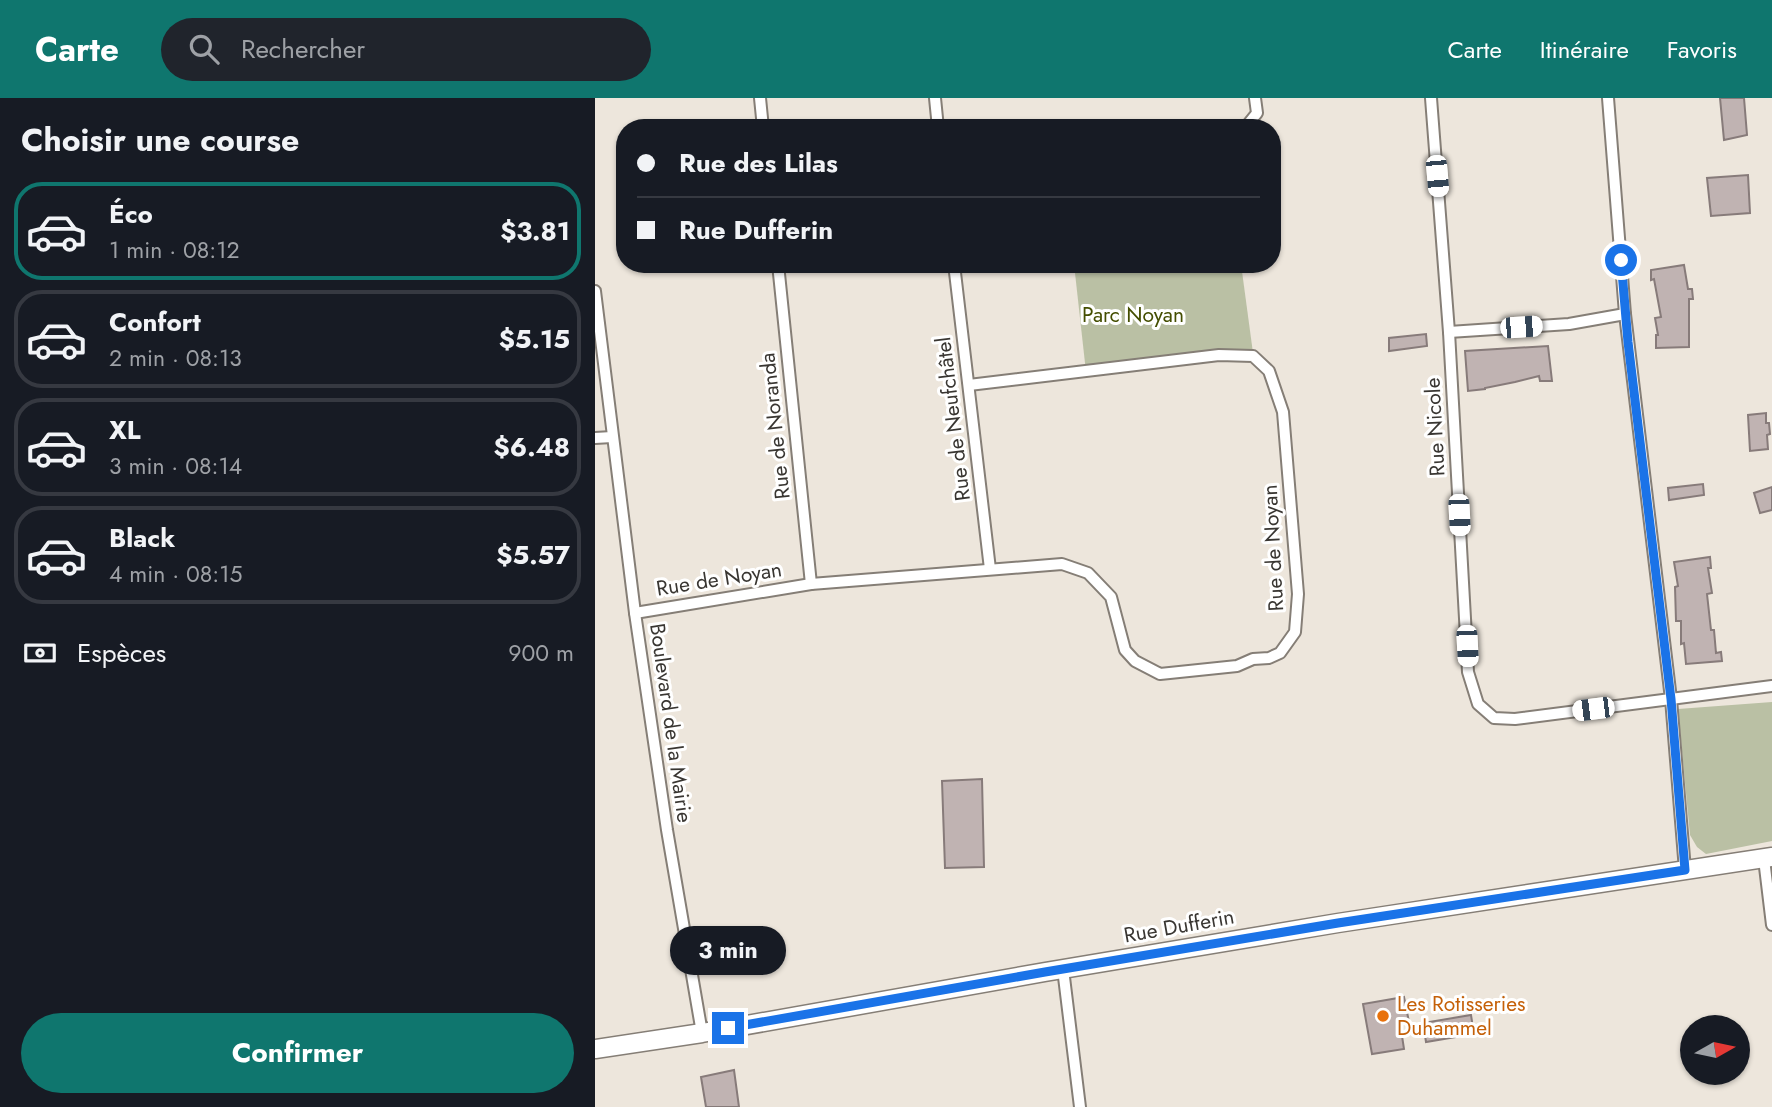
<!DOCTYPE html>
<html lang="fr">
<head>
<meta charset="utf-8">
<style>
	body { margin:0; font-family:Jost,sans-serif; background:#20242c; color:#f1f3f6; height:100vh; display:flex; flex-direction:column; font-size:26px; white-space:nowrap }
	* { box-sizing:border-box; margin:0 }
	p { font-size:23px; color:#9ea1a6 }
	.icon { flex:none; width:38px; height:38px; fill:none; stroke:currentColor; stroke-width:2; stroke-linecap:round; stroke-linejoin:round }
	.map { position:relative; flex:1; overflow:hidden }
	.side { display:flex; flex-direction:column; background:#171b24; width:595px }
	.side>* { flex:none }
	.guide { position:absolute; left:21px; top:21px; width:665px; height:154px; border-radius:28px; box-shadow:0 2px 5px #0004; display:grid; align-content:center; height:154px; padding:0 21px; background:#171b24 }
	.needle { width:46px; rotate:81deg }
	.buttons { position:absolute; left:1085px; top:917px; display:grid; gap:14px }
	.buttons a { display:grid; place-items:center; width:70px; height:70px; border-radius:50%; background:#171b24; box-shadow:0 2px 5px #0004; font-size:35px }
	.end { position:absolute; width:32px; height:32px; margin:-16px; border:9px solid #1a73e8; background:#fff; box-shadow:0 0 0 4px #fff }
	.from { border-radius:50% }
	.bubble { position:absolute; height:49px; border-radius:24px; background:#171b24; box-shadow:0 2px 5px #0004; font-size:23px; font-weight:700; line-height:49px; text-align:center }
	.car { position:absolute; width:21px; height:42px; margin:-21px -10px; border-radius:9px; box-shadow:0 0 5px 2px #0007; background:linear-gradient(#fff 24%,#345 0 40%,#fff 0 76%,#345 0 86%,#fff 0) }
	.guide b { display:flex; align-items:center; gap:24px; height:66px; font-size:26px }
	.guide b+b { border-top:2px solid #363941 }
	.guide i { width:18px; height:18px; background:#f1f3f6 }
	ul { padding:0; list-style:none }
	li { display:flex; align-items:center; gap:21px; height:98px; margin:0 14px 10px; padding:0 7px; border:4px solid #363941; border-radius:28px }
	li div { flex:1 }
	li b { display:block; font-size:26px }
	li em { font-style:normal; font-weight:700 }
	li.selected { border-color:#0f766e }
	li>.icon { width:63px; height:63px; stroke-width:1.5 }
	h2 { padding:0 21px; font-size:32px; line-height:84px }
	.pay { display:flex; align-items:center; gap:18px; height:77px; padding:0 21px; font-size:26px }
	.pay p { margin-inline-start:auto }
	.button { display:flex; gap:14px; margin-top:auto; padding:14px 21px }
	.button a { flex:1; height:80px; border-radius:42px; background:#0f766e; color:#fff; font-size:28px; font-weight:700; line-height:80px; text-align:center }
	header { display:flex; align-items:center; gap:42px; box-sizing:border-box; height:98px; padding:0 35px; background:#0f766e; color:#fff }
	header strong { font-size:33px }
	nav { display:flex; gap:38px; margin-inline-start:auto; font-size:24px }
	.search { width:490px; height:63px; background:#20242c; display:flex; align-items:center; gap:18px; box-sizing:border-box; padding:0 24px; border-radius:38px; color:#9ea1a6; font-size:26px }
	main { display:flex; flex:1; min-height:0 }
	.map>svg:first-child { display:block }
</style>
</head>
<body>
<header>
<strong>Carte</strong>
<div class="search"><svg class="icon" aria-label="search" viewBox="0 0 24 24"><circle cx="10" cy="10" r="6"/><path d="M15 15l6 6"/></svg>Rechercher</div>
<nav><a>Carte</a><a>Itinéraire</a><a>Favoris</a></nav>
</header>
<main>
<section class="side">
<h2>Choisir une course</h2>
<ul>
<li class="selected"><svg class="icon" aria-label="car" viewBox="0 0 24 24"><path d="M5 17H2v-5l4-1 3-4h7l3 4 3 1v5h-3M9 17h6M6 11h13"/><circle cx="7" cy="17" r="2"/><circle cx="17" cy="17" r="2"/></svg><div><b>Éco</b><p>1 min · 08:12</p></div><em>$3.81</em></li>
<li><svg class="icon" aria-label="car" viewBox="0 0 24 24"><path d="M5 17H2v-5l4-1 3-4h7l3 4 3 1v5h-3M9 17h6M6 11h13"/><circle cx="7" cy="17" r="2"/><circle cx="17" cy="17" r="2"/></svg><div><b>Confort</b><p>2 min · 08:13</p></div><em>$5.15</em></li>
<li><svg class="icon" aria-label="car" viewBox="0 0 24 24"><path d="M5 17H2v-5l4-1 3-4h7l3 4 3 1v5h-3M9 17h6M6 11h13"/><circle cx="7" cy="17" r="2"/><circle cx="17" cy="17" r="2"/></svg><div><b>XL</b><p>3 min · 08:14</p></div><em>$6.48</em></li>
<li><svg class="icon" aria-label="car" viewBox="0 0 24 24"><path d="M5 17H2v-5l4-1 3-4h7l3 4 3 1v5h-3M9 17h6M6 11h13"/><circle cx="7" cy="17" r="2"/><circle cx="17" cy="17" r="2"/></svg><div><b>Black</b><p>4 min · 08:15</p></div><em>$5.57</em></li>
</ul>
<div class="pay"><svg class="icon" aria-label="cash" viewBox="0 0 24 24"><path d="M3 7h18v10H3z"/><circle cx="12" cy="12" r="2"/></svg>Espèces<p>900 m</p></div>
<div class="button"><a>Confirmer</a></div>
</section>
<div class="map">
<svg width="1177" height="1009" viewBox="0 0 1177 1009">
	<rect width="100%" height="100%" fill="#ede6dc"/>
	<!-- green -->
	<g fill="#bac0a4">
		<polygon points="479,166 646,166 658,255 491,274"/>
		<polygon points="1177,604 1177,743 1111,756 1102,749 1095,737 1083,611"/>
	</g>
	<!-- building -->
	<g fill="#c0b3b2" stroke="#877b7a" stroke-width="2">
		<polygon points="1125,0 1149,0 1152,37 1129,42"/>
		<polygon points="1153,77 1155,115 1116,118 1112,80"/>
		<polygon points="1089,167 1093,191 1097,191 1098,201 1094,201 1094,249 1061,250 1061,237 1063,237 1060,220 1066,219 1059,181 1056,182 1056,172"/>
		<polygon points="831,236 832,248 794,253 794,240"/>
		<polygon points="953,248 957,283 945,283 944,278 920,284 890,290 890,291 873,293 870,253"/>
		<polygon points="1171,315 1171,325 1174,325 1175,336 1172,337 1173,351 1155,353 1153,317"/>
		<polygon points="1108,386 1109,397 1074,402 1073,390"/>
		<polygon points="1177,389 1177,412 1165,415 1159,395"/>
		<polygon points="1115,459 1116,470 1113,470 1117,495 1112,496 1116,532 1119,532 1121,555 1126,554 1127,563 1091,566 1089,545 1086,546 1086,523 1081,523 1080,489 1083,488 1079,464"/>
		<polygon points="387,681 389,769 350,770 347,683"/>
		<polygon points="809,899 814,924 805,925 809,951 777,956 768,906"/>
		<polygon points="876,917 879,936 831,944 828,925"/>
		<polygon points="139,972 144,1009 111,1009 106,979"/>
	</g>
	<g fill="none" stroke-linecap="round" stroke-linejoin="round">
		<defs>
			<g id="minor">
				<polyline points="165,0 168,30"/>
				<polyline points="340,0 343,30"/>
				<polyline points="836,0 854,234 873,574 883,606 899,620 920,621 1177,588"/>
				<polyline points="1013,0 1030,216 1076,601 1090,772"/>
				<polyline points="650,30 662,15 660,0"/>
				<polyline points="183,166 216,486"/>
				<polyline points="359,166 395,471"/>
				<polyline points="0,193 40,515 72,732 107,935"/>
				<polyline points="854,234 974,226 1030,216"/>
				<polyline points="0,340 17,339"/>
				<polyline points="40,515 216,486 467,466 493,475 516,499 530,552 540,563 565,576 642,568 658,561 674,560 685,555 700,534 703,496 688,314 674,273 658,258 624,257 374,287"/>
				<polyline points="1169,761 1177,827"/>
				<polyline points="468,871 485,1009"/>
			</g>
			<polyline id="primary" points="0,951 107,935 450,874 743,825 1177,759"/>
		</defs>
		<!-- minor casing -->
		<use href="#minor" stroke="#857e76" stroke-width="14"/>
		<!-- primary casing -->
		<use href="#primary" stroke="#857e76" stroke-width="21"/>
		<!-- minor -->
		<use href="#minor" stroke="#fff" stroke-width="10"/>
		<!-- primary -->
		<use href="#primary" stroke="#fff" stroke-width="18"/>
	</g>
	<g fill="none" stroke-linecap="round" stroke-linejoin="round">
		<!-- route -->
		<polyline stroke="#1a73e8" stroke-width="9" points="133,930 450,874 743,825 1090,772 1076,601 1033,244 1026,162"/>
	</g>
	<!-- markers -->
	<circle fill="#e8710a" stroke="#fff" stroke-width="2.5" cx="788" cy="918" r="7"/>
	<g text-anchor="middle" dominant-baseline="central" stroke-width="6" stroke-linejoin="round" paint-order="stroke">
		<!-- park labels -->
		<g font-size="21" fill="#444e01" stroke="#fff">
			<text x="538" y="217">Parc Noyan</text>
		</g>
		<!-- street labels -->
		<g font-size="21" fill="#393632" stroke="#fff">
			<text transform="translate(358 321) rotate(-97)">Rue de Neufchâtel</text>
			<text transform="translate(180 328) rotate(-96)">Rue de Noranda</text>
			<text transform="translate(840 329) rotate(-93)">Rue Nicole</text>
			<text transform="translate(678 450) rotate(-93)">Rue de Noyan</text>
			<text transform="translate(124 481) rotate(-9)">Rue de Noyan</text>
			<text transform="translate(76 625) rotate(82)">Boulevard de la Mairie</text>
			<text transform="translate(584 828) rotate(-10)">Rue Dufferin</text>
		</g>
		<!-- food labels -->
		<g font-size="21" fill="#c56008" stroke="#fff" text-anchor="start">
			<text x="802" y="906">Les Rotisseries<tspan x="802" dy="24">Duhammel</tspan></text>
		</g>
	</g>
</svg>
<div class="buttons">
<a><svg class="needle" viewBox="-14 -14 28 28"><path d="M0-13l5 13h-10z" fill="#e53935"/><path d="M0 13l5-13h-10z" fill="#9ea1a6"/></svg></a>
</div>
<i class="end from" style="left:1026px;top:162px"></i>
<i class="end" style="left:133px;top:930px"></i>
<div class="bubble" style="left:75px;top:828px;width:116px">3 min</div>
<i class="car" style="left:842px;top:78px;rotate:175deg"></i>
<i class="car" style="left:926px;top:229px;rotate:86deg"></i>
<i class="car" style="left:864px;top:417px;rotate:177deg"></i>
<i class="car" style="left:872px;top:548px;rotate:177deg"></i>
<i class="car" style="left:998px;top:611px;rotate:263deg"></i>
<div class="guide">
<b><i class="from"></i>Rue des Lilas</b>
<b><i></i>Rue Dufferin</b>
</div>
</div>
</main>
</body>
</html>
